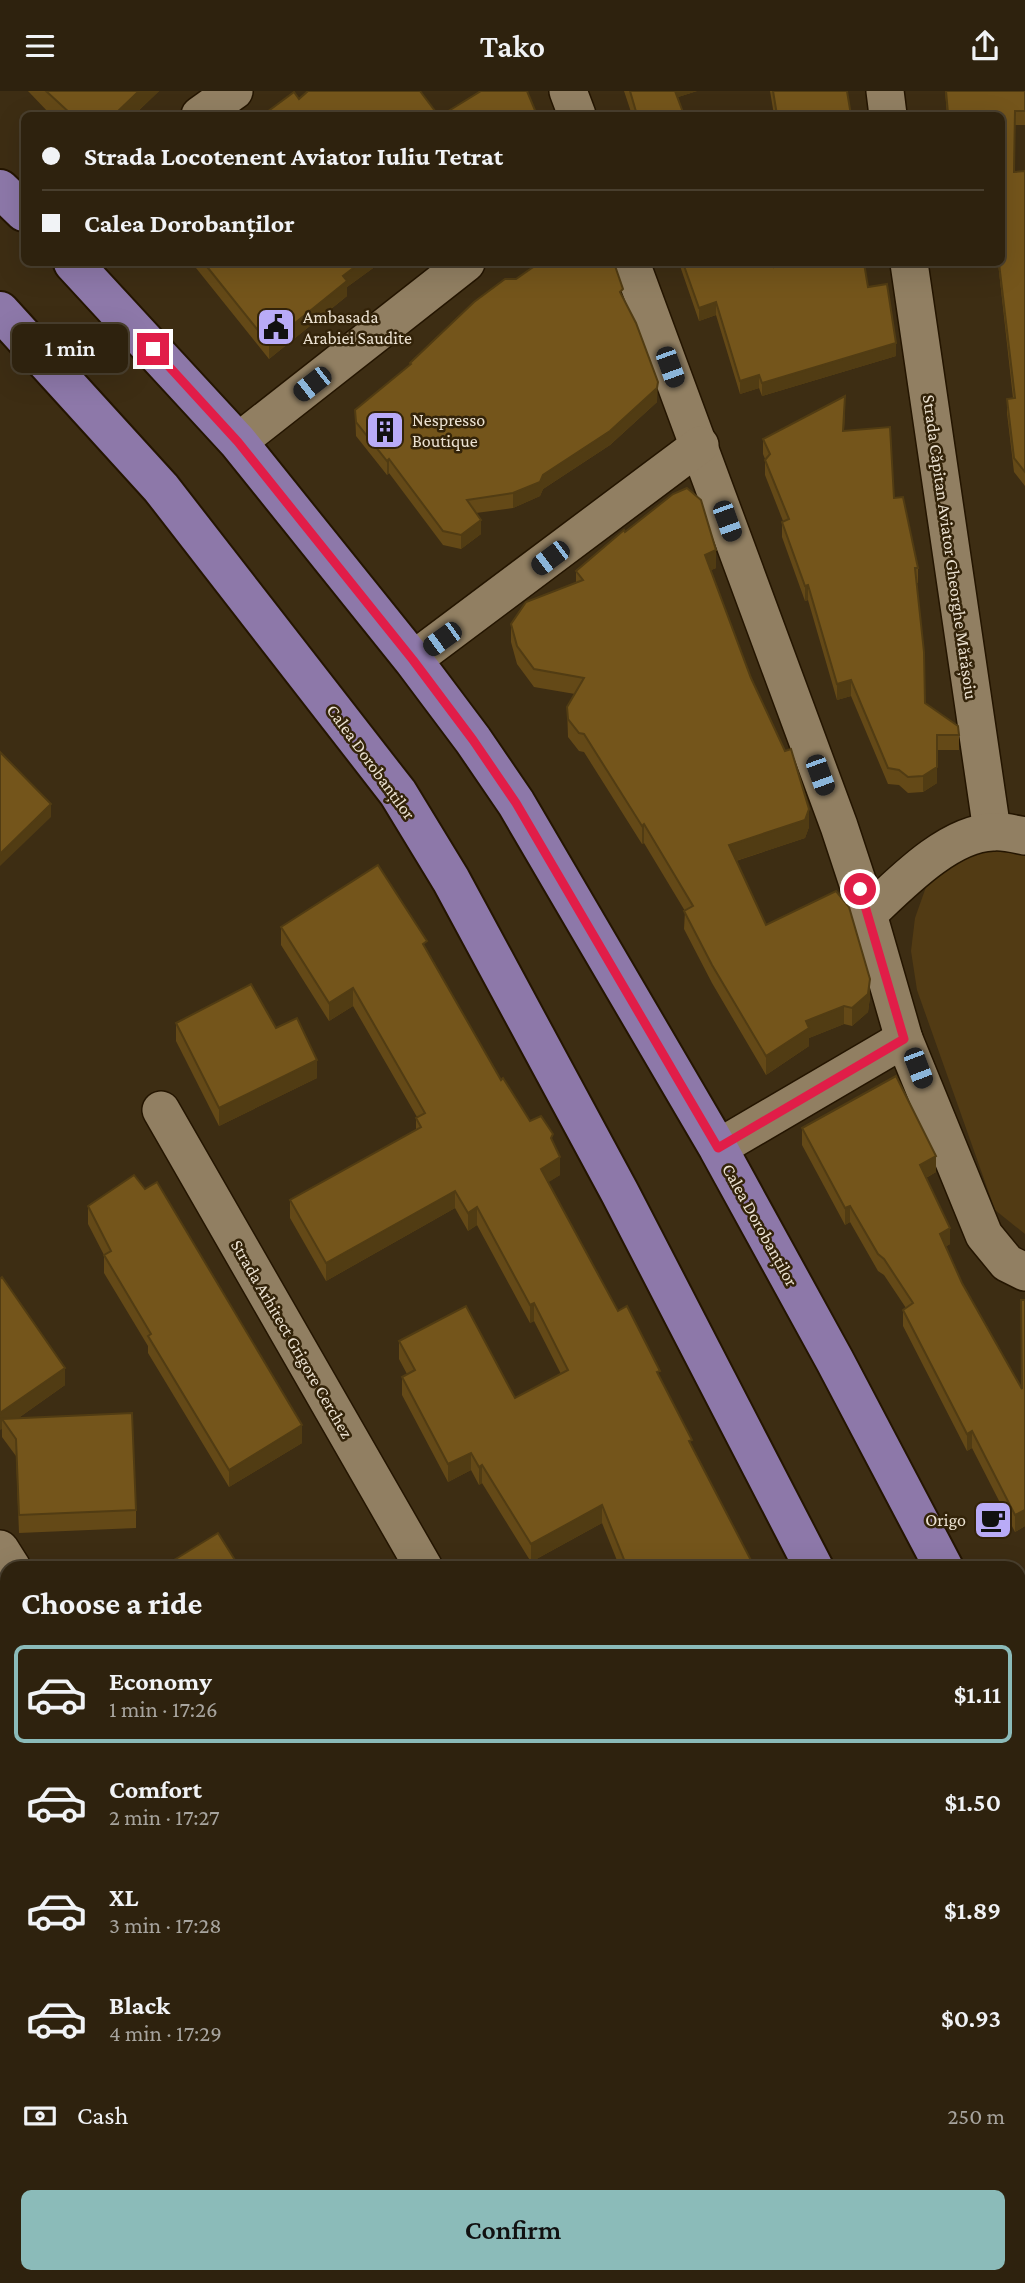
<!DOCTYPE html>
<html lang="en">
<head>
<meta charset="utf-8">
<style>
	body { margin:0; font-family:"Crimson Pro",serif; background:#362a17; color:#f1f3f6; height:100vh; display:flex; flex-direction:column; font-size:26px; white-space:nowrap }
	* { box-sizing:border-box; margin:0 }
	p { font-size:23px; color:#a7a49e }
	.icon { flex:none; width:38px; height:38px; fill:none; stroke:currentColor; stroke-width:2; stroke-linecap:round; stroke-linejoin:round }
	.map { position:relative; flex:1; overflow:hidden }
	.details { position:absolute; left:0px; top:1470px; width:1026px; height:723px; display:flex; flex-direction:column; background:#2e220e; border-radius:21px 21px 0 0; box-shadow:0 7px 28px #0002,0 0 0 2px #493f2e }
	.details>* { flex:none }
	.hud { position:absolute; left:21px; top:21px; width:984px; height:154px; border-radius:10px; box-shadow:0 7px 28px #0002,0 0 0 2px #493f2e; display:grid; align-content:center; height:154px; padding:0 21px; background:#2e220e }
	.end { position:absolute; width:32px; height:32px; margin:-16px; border:9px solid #e11d48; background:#fff; box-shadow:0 0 0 4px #fff }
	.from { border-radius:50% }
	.bubble { position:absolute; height:49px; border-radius:10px; background:#2e220e; box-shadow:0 7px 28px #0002,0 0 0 2px #493f2e; font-size:23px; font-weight:600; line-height:49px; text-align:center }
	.car { position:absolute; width:21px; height:42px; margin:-21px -10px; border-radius:9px; box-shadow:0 0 5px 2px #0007; background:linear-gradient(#222 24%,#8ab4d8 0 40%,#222 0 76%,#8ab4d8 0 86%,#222 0) }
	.hud b { display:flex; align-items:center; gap:24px; height:66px; font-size:26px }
	.hud b+b { border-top:2px solid #493f2e }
	.hud i { width:18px; height:18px; background:#f1f3f6 }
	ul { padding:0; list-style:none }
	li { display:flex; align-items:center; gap:21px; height:98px; margin:0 14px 10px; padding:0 7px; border:4px solid transparent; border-radius:10px }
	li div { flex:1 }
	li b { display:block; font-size:26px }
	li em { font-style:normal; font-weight:600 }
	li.active { border-color:#8bbbb9 }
	li>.icon { width:63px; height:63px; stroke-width:1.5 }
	h2 { padding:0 21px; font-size:32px; line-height:84px }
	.pay { display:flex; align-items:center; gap:18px; height:77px; padding:0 21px; font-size:26px }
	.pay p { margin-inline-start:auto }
	.button { display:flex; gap:14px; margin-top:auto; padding:14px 21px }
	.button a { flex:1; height:80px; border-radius:10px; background:#8bbbb9; color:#111; font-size:28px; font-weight:600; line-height:80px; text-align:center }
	header { display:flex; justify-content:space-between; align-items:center; height:91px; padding:0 21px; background:#2e220e; font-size:32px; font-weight:600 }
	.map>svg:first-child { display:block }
</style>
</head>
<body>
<header><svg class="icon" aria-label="menu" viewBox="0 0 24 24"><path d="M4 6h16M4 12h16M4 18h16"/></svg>Tako<svg class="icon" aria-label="share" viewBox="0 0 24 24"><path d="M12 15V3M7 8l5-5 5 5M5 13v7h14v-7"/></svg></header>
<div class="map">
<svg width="1025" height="2192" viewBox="0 0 1025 2192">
	<rect width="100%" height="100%" fill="#3d2d13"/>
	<!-- green -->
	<g fill="#523b14">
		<polygon points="1025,752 1025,1143 995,1119 917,899 911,860 915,827 926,796 957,770 990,755"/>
		<polygon points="1025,2061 1025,2192 921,2192 922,2186 1018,2186 1019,2062"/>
	</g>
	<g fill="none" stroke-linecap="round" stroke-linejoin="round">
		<defs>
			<g id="minor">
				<polyline points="568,0 577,24"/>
				<polyline points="885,0 888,24"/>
				<polyline points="200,24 234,0"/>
				<polyline points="631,172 839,735 868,823 904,948 984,1144 1007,1172 1025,1181"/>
				<polyline points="909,172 992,740"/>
				<polyline points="238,351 466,172"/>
				<polyline points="413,569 700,354"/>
				<path d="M868 823C899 794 948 742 993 741 1003 740 1015 743 1025 745"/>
				<polyline points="161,1019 424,1477"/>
				<polyline points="718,1057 904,948"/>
				<polyline points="0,1458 12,1477"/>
				<polyline points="0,1751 7,1751"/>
				<polyline points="0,2105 7,2105"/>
			</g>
			<g id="tertiary">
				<polyline points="1018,1962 1025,1957"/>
				<polyline points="1018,1994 1025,1992"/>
				<polyline points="873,2192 874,2186"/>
			</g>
			<g id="primary">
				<polyline points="0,98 24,121"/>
				<polyline points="73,172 238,351 413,569 473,649 516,712 718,1057 835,1270 944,1477"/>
				<polyline points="0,220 161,397 398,702 451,789 620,1102 814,1477"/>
				<polyline points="1018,1619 1025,1631"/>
				<polyline points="1018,1867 1025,1878"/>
			</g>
		</defs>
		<!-- minor casing -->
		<use href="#minor" stroke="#241500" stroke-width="40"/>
		<!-- tertiary casing -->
		<use href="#tertiary" stroke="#241500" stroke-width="42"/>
		<!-- primary casing -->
		<use href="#primary" stroke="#241500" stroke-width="42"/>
		<!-- minor -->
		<use href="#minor" stroke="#917f62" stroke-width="37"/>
		<!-- tertiary -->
		<use href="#tertiary" stroke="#917f62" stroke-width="38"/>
		<!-- primary -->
		<use href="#primary" stroke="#8d78a9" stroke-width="38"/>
	</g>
	<!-- wall -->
	<g fill="#644917">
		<polygon points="28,0 159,0 134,24 51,24"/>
		<polygon points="624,0 697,0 678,6 684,24 632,24"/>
		<polygon points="770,0 847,0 851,24 774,24"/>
		<polygon points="945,0 1025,0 1025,34 1015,34 1014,81 1025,80 1025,395 1014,381 1007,322 1007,308 1013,307 998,172 1001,172 1001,24 947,24"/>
		<polygon points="192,172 380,172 347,196 347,205 269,268"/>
		<polygon points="679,172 773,172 774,176 868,196 896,265 762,305 759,297 740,303 716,224 699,230"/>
		<polygon points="623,208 657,311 610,354 543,398 540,405 513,417 476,422 481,443 461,458 443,454 389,382 387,384 356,345 355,319 410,275 410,272"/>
		<polygon points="845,321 844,339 894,407 918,477 918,492 917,492 925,612 959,644 959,659 937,659 937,692 923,701 908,702 899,694 888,693 851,605 837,609 808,509 805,510 782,446 782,431 783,430 765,384 765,368 763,363 763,348"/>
		<polygon points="625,441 716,477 711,479 751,587 809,736 805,747 736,770 766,834 870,906 868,921 852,935 844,933 809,947 809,955 766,984 712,892 684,838 685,820 644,752 642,753 584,661 579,660 568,646 567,616 575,603 534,596 517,573 511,551 511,533 576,492 576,480"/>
		<polygon points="281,836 427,859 501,989 530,1030 553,1052 560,1084 548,1091 618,1220 660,1287 692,1355 755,1477 620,1477 602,1432 531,1471 482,1392 479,1394 471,1379 448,1391 402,1304 402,1286 407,1283 399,1268 399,1250 515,1307 561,1283 534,1230 530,1232 477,1134 468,1140 455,1117 326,1190 290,1127 290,1109 416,1039 416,1027 417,1026 353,915 329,930 281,854"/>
		<polygon points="176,932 276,937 317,987 219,1035 176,950"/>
		<polygon points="802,1037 936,1081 926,1087 950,1153 945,1156 1025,1435 1015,1441 972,1357 967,1360 903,1235 903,1219 906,1217 884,1184 878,1180 850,1131 845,1134 802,1054"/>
		<polygon points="88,1115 302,1352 229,1396 148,1262 148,1255 104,1182 104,1164 88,1133"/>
		<polygon points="0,1188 65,1294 17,1328 136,1419 136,1437 19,1442 16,1365 2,1346"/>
		<rect x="0" y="1629" width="7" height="80"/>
		<rect x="0" y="1789" width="7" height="263"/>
	</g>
	<!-- shaded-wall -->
	<g fill="#513c13">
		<polygon points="139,0 159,0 134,24 114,24"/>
		<polygon points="672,0 697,0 672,8"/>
		<polygon points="360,172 380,172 347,196 347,205 269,268 269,253 343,185"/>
		<polygon points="716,211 716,224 699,230 699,217"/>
		<polygon points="896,252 896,265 762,305 762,292"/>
		<polygon points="759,284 759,297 740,303 740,290"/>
		<polygon points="658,291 657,311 610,354 543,398 540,405 513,417 513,402 543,384"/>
		<polygon points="389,368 389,382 387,384 387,370"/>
		<polygon points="481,429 481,443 461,458 461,444"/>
		<polygon points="716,459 716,477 705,482 705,464"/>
		<polygon points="808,494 808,509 805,510 805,495"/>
		<polygon points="851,589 851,605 837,609 837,593"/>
		<polygon points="937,676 937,692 923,701 923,685"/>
		<polygon points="51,713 51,726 0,775 0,763"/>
		<polygon points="809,718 809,736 805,747 729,772 729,754"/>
		<polygon points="644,733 644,752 642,753 642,735"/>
		<polygon points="870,888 870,906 868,921 852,935 852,917"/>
		<polygon points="353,897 353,915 329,930 329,912"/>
		<polygon points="844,915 844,933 809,947 809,955 766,984 766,965 806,930"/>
		<polygon points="317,969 317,987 219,1035 219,1017"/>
		<polygon points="936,1065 936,1081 920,1090 920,1074"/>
		<polygon points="560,1066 560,1084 541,1096 541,1078"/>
		<polygon points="455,1100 455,1117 326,1190 326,1172"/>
		<polygon points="850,1115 850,1131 845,1134 845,1117"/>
		<polygon points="477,1116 477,1134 468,1140 468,1122"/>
		<polygon points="950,1137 950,1153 940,1159 940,1143"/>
		<polygon points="534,1212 534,1230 530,1232 530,1214"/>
		<polygon points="65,1277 65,1294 7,1335 2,1328 2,1338 0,1339 0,1322"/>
		<polygon points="302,1334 302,1352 229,1396 229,1379"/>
		<polygon points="972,1340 972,1357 967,1360 967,1343"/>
		<polygon points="471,1362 471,1379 448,1391 448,1373"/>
		<polygon points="482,1374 482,1392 479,1394 479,1376"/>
		<polygon points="602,1414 602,1432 531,1471 531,1453"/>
		<polygon points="1025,1419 1025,1435 1015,1441 1015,1424"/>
		<polygon points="7,1554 7,1569 0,1574 0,1560"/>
		<polygon points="2,1579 2,1594 0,1595 0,1580"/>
	</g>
	<!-- building -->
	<g fill="#74551b" stroke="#513c13" stroke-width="2">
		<polygon points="46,0 139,0 114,24 72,24"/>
		<polygon points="308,0 420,0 438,24 263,24 294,1 299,8"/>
		<polygon points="481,0 527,0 537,24 442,24"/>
		<polygon points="630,0 675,0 684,24 637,24"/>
		<polygon points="773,0 847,0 851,24 777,24"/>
		<polygon points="946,0 1025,0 1025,20 1015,20 1014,81 1025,80 1025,381 1014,367 1007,308 1015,307 999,172 1001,172 1001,24 954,24 954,21 948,22"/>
		<polygon points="204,172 360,172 343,185 347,190 269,253"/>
		<polygon points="539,172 614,172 623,198 620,201 636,232 658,291 657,297 610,340 543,384 540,391 513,402 467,409 481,429 461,444 443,440 389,368 387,370 356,331 355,319 411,273 410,272 474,211 505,188 516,188"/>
		<polygon points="683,172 773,172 774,176 793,172 864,172 868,196 887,193 896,252 762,292 759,284 740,290 716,211 699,217"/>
		<polygon points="845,305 843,340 890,336 894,407 903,406 918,477 915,477 924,561 925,612 958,635 959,644 937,644 937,676 923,685 908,686 899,679 888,677 851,589 837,593 808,494 805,495 782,431 789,428 765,369 770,363 763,348"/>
		<polygon points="687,397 701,409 716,459 705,464 751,587 785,660 791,658 809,718 805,729 729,754 766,834 836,800 849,816 870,888 868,903 852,917 844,915 806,930 809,937 766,965 712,874 684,820 693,815 644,733 642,735 584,643 579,642 568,628 567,616 584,587 534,578 517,555 511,533 526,511 583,489 576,480 624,439 625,441 673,403"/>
		<polygon points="0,661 51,713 0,763"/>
		<polygon points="378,774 427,850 423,853 501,989 503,987 530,1030 541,1025 553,1043 551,1047 560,1066 541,1078 618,1220 627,1215 660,1280 657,1281 692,1349 689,1350 755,1477 626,1477 627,1476 602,1414 531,1453 482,1374 479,1376 471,1362 448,1373 402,1286 415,1279 399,1250 466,1215 515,1307 568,1279 534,1212 530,1214 477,1116 468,1122 455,1100 326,1172 290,1109 421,1036 416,1027 425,1022 353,897 329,912 281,836"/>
		<polygon points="251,893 276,937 297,927 317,969 219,1017 176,932"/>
		<polygon points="896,985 936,1065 920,1074 950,1137 940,1143 962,1192 1022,1298 1021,1209 1025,1209 1025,1419 1015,1424 972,1340 967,1343 903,1219 913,1212 884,1168 878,1163 850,1115 845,1117 802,1037"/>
		<polygon points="134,1084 145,1098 157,1091 302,1334 229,1379 148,1245 151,1243 104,1164 111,1160 88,1115"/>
		<polygon points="2,1186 65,1277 0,1322 0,1188"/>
		<polygon points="132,1322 136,1419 19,1424 16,1348 2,1328"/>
		<polygon points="218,1442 240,1477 161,1477"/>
		<polygon points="0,1525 7,1534 7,1554 0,1560"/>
		<rect x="0" y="1629" width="7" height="65"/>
		<rect x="0" y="1789" width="7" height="245"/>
		<polygon points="0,2133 7,2133 7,2186 816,2186 816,2187 824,2192 0,2192"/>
	</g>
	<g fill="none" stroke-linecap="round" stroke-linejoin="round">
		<!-- route -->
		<polyline stroke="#e11d48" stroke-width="9" points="153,258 238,351 413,569 473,649 516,712 718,1057 904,948 860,798"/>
	</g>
	<!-- icons -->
	<defs>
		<symbol id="civic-square" viewBox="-11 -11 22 22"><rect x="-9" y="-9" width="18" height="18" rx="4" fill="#b9abf7" stroke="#332309"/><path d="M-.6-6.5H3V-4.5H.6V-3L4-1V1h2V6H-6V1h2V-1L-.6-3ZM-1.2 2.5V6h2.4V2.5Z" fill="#111"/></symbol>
		<symbol id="building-square" viewBox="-11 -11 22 22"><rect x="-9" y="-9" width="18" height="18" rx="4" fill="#b9abf7" stroke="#332309"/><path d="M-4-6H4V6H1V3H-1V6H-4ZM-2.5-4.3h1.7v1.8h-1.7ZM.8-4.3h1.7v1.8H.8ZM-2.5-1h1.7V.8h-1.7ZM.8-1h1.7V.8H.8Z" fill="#111"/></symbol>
		<symbol id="cafe-square" viewBox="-11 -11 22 22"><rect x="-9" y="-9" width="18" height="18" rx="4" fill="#b9abf7" stroke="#332309"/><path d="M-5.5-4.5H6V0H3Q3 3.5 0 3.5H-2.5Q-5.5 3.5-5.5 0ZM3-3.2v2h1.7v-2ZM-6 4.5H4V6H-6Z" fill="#111"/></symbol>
	</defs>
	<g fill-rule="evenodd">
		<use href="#civic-square" x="254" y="214" width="44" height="44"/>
		<use href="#building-square" x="363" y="317" width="44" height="44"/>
		<use href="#cafe-square" x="971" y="1407" width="44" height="44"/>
	</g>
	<g text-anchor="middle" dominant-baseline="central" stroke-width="5" stroke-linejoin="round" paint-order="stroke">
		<!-- poi labels -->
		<g font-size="18" fill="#ece2d2" stroke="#332309" text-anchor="start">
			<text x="303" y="226">Ambasada<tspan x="303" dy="21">Arabiei Saudite</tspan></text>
			<text x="412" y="329">Nespresso<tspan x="412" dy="21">Boutique</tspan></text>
			<text x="966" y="1429" text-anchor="end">Origo</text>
		</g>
		<!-- street labels -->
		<g font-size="18" fill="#ece2d2" stroke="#332309">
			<text transform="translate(950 456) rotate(82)">Strada Căpitan Aviator Gheorghe Mărășoiu</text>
			<text transform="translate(371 671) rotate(54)">Calea Dorobanților</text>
			<text transform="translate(760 1134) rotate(61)">Calea Dorobanților</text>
			<text transform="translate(292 1248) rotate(60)">Strada Arhitect Grigore Cerchez</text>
		</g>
	</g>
</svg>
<i class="end from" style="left:860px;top:798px"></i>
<i class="end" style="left:153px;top:258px"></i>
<div class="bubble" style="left:12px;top:233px;width:116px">1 min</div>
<i class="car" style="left:670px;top:276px;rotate:160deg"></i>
<i class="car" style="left:312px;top:293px;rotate:232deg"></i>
<i class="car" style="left:727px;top:430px;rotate:160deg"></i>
<i class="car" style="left:550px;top:467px;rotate:233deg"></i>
<i class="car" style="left:442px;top:548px;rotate:234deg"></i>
<i class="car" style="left:820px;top:684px;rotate:160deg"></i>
<i class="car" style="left:918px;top:977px;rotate:159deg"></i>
<div class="hud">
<b><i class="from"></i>Strada Locotenent Aviator Iuliu Tetrat</b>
<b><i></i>Calea Dorobanților</b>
</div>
<section class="details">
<h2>Choose a ride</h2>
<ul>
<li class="active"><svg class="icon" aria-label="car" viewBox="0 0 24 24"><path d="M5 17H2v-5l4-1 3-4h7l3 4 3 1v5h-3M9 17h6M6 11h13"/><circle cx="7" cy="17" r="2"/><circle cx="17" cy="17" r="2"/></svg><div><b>Economy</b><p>1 min · 17:26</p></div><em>$1.11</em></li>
<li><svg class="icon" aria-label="car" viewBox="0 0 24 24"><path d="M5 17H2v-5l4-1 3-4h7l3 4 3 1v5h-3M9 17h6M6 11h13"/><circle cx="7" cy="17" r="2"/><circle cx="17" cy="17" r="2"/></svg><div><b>Comfort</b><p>2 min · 17:27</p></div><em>$1.50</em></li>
<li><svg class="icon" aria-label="car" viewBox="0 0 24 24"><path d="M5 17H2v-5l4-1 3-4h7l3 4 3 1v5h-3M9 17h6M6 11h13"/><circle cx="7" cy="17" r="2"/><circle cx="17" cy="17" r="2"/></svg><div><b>XL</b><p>3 min · 17:28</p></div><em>$1.89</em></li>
<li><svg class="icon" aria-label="car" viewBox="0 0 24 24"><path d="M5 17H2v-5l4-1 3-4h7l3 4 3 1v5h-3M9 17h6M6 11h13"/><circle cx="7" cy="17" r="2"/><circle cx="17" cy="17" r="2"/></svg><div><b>Black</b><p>4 min · 17:29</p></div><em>$0.93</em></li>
</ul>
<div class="pay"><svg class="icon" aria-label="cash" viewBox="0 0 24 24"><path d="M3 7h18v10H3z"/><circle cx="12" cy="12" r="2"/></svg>Cash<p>250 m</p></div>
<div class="button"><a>Confirm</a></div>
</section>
</div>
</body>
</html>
